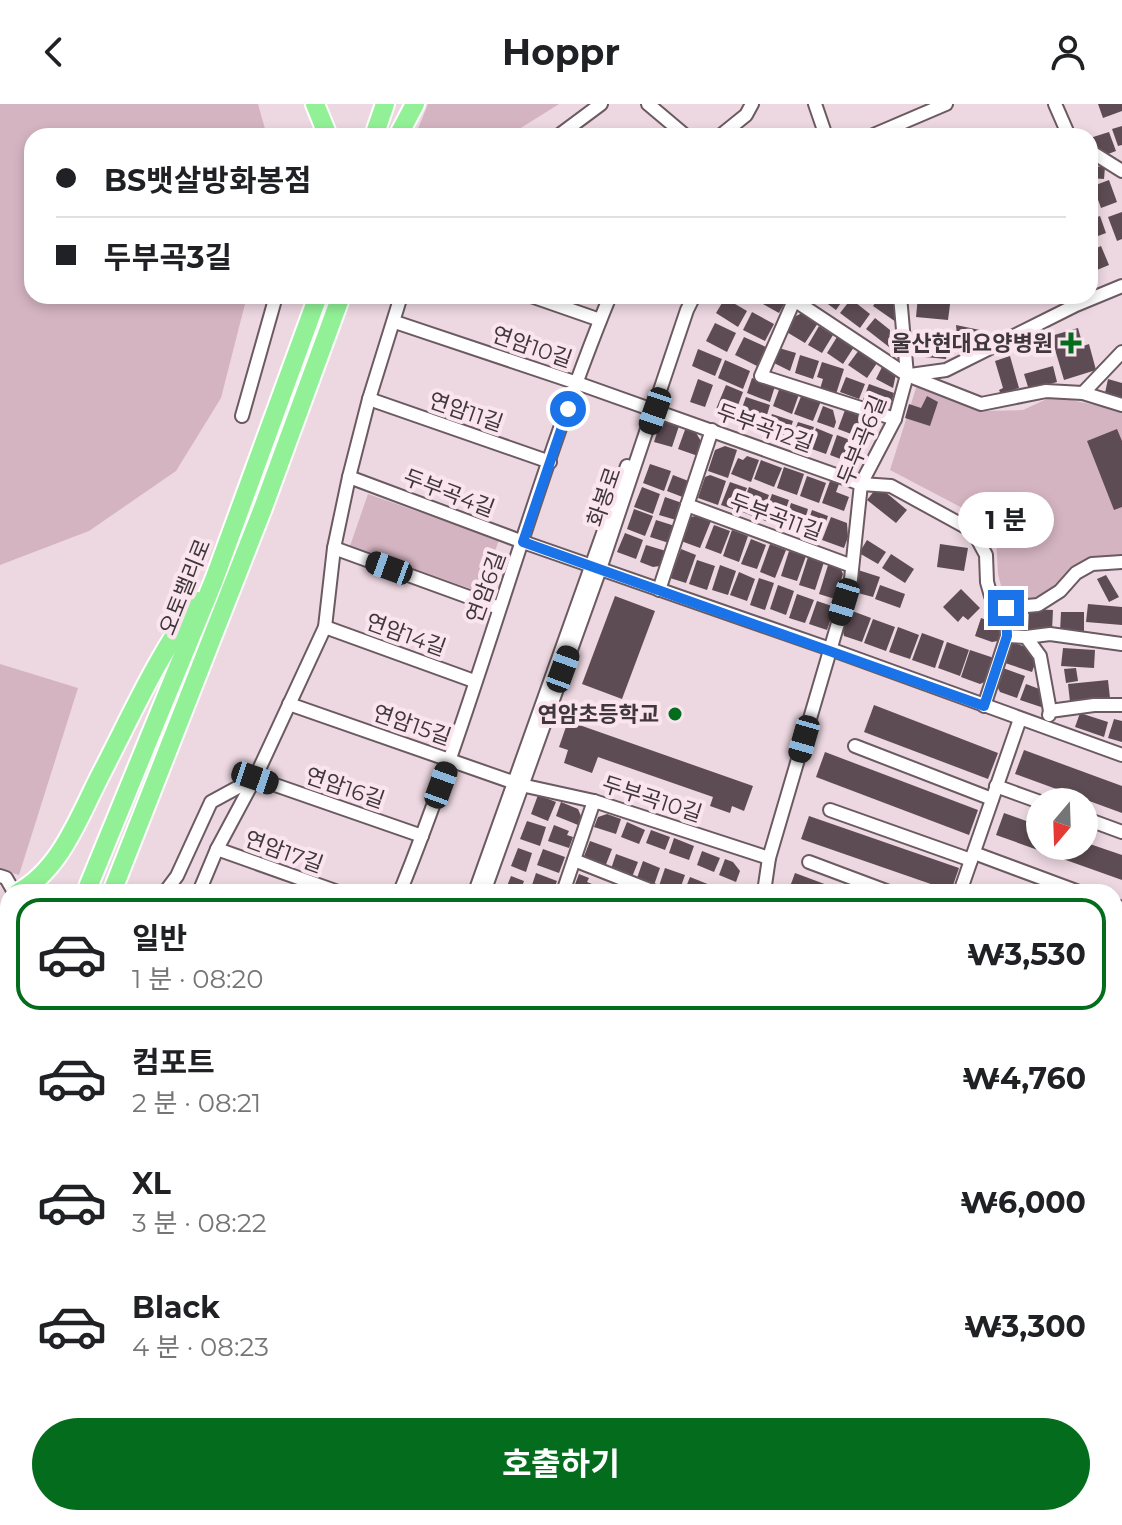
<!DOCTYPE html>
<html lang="ko">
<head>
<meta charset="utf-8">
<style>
	body { margin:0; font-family:Montserrat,"Noto Sans KR",sans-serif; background:#f6f6f6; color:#202124; height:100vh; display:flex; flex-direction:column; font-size:30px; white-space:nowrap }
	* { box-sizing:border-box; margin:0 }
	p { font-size:26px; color:#757577 }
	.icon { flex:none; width:44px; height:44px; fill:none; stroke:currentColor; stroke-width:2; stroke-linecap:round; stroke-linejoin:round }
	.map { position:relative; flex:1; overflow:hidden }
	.sheet { position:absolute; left:0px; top:780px; width:1122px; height:642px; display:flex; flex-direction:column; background:#fff; border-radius:24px 24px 0 0; box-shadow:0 4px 12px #0003 }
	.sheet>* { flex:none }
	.guide { position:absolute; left:24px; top:24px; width:1074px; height:176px; border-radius:24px; box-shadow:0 4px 12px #0003; display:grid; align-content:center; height:176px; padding:0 32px; background:#fff }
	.needle { width:52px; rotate:199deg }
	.controls { position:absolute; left:1026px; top:684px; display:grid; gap:16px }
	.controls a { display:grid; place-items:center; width:72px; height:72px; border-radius:50%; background:#fff; box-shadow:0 4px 12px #0003; font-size:40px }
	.end { position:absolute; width:36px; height:36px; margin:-18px; border:10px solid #1a73e8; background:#fff; box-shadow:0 0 0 4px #fff }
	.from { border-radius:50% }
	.bubble { position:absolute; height:56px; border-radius:28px; background:#fff; box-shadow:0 4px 12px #0003; font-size:26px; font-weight:700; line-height:56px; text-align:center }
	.car { position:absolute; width:24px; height:48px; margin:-24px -12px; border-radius:10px; box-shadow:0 0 6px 2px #0007; background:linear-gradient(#222 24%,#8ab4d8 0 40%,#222 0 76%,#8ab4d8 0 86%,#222 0) }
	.guide b { display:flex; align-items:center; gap:28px; height:76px; font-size:30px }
	.guide b+b { border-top:2px solid #e0e0e0 }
	.guide i { width:20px; height:20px; background:#202124 }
	ul { padding:14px 0 0; list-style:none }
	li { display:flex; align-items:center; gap:24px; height:112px; margin:0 16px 12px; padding:0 16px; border:4px solid transparent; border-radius:24px }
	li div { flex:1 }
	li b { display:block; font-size:30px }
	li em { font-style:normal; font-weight:700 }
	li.selected { border-color:#046d1d }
	li>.icon { width:72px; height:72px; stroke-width:1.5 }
	.cta { display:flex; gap:16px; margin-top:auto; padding:16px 32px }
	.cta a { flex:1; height:92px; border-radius:48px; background:#046d1d; color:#fff; font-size:32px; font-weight:700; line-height:92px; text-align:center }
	header { display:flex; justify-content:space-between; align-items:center; height:104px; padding:0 32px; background:#fff; font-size:36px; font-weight:700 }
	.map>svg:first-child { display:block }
</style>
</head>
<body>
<header><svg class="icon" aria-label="back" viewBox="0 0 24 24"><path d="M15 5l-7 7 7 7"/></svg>Hoppr<svg class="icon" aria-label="person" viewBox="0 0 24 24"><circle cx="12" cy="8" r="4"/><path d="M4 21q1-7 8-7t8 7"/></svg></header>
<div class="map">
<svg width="1122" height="1421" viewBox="0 0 1122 1421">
	<rect width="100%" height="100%" fill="#edd8e1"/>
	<!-- green -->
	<g fill="#d4b4c1">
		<polygon points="0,0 258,0 267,32 32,32 32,192 247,192 221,294 176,367 89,427 0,461"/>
		<polygon points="428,0 559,0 508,32 415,32"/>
		<polygon points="917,281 984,307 1023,306 1053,292 1122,307 1122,451 1090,453 1046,491 1024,499 1002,486 998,470 996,433 972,409 890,366"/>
		<polygon points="368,390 499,436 480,488 350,442"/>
		<polygon points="0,560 78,584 19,771 0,765"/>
	</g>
	<!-- building -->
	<g fill="#5d4c53">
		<polygon points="1098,0 1122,0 1122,7 1103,14"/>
		<polygon points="1122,22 1122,41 1118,42 1112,25"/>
		<polygon points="1109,28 1116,47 1103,52 1093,48 1090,34"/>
		<polygon points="1090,62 1105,63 1104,75 1090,74"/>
		<polygon points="1109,76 1117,98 1101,104 1093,82"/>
		<polygon points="1122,108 1122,135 1117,137 1108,113"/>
		<polygon points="1100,112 1106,129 1090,135 1090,116"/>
		<polygon points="1101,142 1109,161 1092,168 1090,147"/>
		<polygon points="759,192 781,192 787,195 779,209 756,196"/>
		<polygon points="817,192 843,192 845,193 836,206"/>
		<polygon points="880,192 894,192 898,203 896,218 873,202"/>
		<polygon points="918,192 951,193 948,216 916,213"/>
		<polygon points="725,194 747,207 738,223 716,209"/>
		<polygon points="851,195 870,210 860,224 840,209"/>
		<polygon points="752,208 774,220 765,237 743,226"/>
		<polygon points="802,209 818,219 805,239 785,227 794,213"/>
		<polygon points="875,214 890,226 889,243 866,225"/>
		<polygon points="715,219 736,229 727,248 706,237"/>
		<polygon points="956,221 980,226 978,237 958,243"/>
		<polygon points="819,222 833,231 822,249 808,241"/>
		<polygon points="1078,224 1083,242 1089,240 1096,266 1064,276 1051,232"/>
		<polygon points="917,229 948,232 946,255 914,252"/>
		<polygon points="744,233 766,243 757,262 735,251"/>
		<polygon points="837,233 854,243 843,260 827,249"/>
		<polygon points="779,244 796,249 790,267 774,259"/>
		<polygon points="698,245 722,255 715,272 692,262"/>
		<polygon points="859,246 877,259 867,274 848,261"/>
		<polygon points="800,251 819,257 813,275 795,269"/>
		<polygon points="1010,252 1019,284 1001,290 999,286 1003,284 995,257"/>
		<polygon points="725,256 750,267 743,285 718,274"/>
		<polygon points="822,258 844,265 836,290 820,285 823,275 817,273"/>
		<polygon points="1053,262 1057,278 1029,286 1024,270"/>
		<polygon points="882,263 896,270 893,284 876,275"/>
		<polygon points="846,273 865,280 859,295 840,288"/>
		<polygon points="752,274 775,282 770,298 747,289"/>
		<polygon points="698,275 713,281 705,303 690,298"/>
		<polygon points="1108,275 1122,279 1122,294 1105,289"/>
		<polygon points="869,280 894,289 891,300 885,304 863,296"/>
		<polygon points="726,281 743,288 734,312 716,305"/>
		<polygon points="780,283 799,290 792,310 773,302"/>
		<polygon points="802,290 821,297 813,317 794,310"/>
		<polygon points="927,292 938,298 930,322 905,314 909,300 921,304"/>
		<polygon points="746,293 770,301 763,324 738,315"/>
		<polygon points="823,302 833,306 836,318 834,324 817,318"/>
		<polygon points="845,306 860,312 864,319 859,333 838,325"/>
		<polygon points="772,310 793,317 787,334 766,327"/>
		<polygon points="662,314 680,319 672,343 654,338"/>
		<polygon points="798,318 814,323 806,344 790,339"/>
		<polygon points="686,323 695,327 702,339 698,352 678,345"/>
		<polygon points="816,324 833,331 826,350 809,344"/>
		<polygon points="1117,325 1122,337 1122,403 1114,406 1087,337"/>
		<polygon points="837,331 858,339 851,359 830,351"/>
		<polygon points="725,342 737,346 728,374 708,367 715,346"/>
		<polygon points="747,352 759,356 751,378 731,370 738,354 743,356"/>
		<polygon points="761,356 782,364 774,383 754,375"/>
		<polygon points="650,360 671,367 664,387 643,379"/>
		<polygon points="784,363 804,370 797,391 777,384"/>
		<polygon points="673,371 691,378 685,394 667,387"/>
		<polygon points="710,371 726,377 718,401 698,394 705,373"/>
		<polygon points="807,372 826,379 819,399 800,392"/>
		<polygon points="830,377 839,380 836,388 849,393 844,407 822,399"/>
		<polygon points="730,378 747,384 738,407 721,401"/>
		<polygon points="878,382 907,406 896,419 867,396"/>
		<polygon points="642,383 660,390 653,410 634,403"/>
		<polygon points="749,383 769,391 760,415 740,407"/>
		<polygon points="772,390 789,396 780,422 763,416"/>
		<polygon points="665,393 682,399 676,416 659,411"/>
		<polygon points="791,399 808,405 801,429 784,423"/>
		<polygon points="634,405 653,412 645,432 627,425"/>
		<polygon points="812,406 828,412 820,435 804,430"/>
		<polygon points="696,412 711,417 700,444 681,437 690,413"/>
		<polygon points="831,413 847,419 848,433 844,444 822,436"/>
		<polygon points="656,416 675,422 669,439 650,433"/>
		<polygon points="714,421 730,427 721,450 705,444"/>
		<polygon points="732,426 748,432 739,458 723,452"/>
		<polygon points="625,429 643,436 636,455 617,448"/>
		<polygon points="751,435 766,441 757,465 741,460"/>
		<polygon points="867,436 886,448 878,460 859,449"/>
		<polygon points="770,440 786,446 775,474 760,468"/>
		<polygon points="940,440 968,444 964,467 937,463"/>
		<polygon points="646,441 666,447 660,462 653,463 640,458"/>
		<polygon points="681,445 696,451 686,479 670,474"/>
		<polygon points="789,447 806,452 797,477 781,472"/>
		<polygon points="891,450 914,465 905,479 882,464"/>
		<polygon points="808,453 824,458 815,486 799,481"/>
		<polygon points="697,456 715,462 707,486 689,480"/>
		<polygon points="829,458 839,461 843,470 835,495 819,490"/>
		<polygon points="720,461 736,467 728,491 712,486"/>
		<polygon points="858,466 880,473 873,493 858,489 854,480"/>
		<polygon points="739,468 755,475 747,497 730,491"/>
		<polygon points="1106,471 1119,493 1109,498 1097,475"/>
		<polygon points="759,474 774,479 765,506 750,501"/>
		<polygon points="778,481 794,487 786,511 770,505"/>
		<polygon points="880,481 905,490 900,504 875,495"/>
		<polygon points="961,485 980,504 968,516 963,512 958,518 943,503"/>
		<polygon points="797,490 814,496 805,519 789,514"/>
		<polygon points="615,492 655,507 622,595 582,580"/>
		<polygon points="817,497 835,503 827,526 809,520"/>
		<polygon points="1088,500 1122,503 1122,521 1086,518"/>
		<polygon points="847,505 871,514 862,538 844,532 841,520"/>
		<polygon points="1029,505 1053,506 1052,527 1028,526"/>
		<polygon points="1061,508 1084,508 1084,528 1060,528"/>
		<polygon points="981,514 1004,522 998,537 992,538 975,532"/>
		<polygon points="873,515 895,523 886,547 864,539"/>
		<polygon points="898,523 919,531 910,555 889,548"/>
		<polygon points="922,529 944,537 935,564 912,556"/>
		<polygon points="947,538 969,546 960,572 938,564"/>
		<polygon points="1012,538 1023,542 1036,557 1032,568 1005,559"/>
		<polygon points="1063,544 1095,546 1094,564 1061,562"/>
		<polygon points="970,546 994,554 987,577 980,580 961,573"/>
		<polygon points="1003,564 1025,572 1017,594 1000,588 997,582"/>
		<polygon points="1076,564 1078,577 1066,579 1064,565"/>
		<polygon points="1108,576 1110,594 1070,598 1068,580"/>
		<polygon points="1026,580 1042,586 1044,604 1020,596"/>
		<polygon points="874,601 998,649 988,675 864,628"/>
		<polygon points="1080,609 1108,618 1104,633 1075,623"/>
		<polygon points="1114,615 1122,617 1122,638 1108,634"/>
		<polygon points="568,617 753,682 744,707 732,702 730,709 710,702 713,693 598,653 592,669 564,659 568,646 559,643"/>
		<polygon points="1024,646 1122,682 1122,709 1015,670"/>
		<polygon points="825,648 978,706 969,731 816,673"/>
		<polygon points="538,691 556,698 548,717 531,710"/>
		<polygon points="561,698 578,705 581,712 578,721 556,712"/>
		<polygon points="1004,709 1040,722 1040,742 1084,742 1084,738 1122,751 1122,776 996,731"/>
		<polygon points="607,710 621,715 616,730 594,723 598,713"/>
		<polygon points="809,712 959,764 951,787 801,735"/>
		<polygon points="527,717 546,723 540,742 520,735"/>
		<polygon points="627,718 645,726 639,740 621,733"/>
		<polygon points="554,721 569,727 567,731 573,733 569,744 548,737"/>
		<polygon points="651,726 670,733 665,746 646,739"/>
		<polygon points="674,734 694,742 689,756 669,749"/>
		<polygon points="590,737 612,745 605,763 583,755"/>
		<polygon points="518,744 532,749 526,768 511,762"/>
		<polygon points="543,745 565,753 559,769 537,761"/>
		<polygon points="702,747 720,754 714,768 697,761"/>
		<polygon points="616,750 638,758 632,773 611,765"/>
		<polygon points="725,755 733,758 740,767 736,778 719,771"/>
		<polygon points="643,757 660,764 654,781 637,774"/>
		<polygon points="665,764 685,771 679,788 659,782"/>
		<polygon points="536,769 557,777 553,788 531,784"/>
		<polygon points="795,769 846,788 788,788"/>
		<polygon points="579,770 589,774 587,778 597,782 595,788 572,788"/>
		<polygon points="511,772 524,777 520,788 505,787"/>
		<polygon points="690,773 710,781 707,788 684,788"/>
		<polygon points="1114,823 1122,826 1122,850 1114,847"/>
		<polygon points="1122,879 1122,930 1114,927 1114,900"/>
		<polygon points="1118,1113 1122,1114 1122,1156 1114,1153 1114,1125"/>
		<polygon points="1114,1160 1122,1163 1122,1204 1114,1201"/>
		<polygon points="0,1270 8,1274 8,1292 0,1289"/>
		<polygon points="1119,1313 1122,1315 1122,1359 1114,1356 1114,1326"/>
		<polygon points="1114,1383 1122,1386 1122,1412 1114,1409"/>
		<polygon points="263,1414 280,1414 285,1416 283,1421 260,1421"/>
		<polygon points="308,1414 399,1414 396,1421 360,1421 341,1415 339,1421 306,1421"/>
		<polygon points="715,1414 765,1414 763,1421 733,1421"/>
		<polygon points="966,1414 963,1421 922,1421 903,1415"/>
	</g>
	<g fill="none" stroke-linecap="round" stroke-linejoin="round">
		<defs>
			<g id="minor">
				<polyline points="648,0 686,32"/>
				<polyline points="815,0 826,32"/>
				<polyline points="1055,0 1069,32"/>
				<polyline points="558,32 601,0"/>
				<polyline points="720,32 746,11 752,0"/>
				<polyline points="871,32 946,0"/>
				<polyline points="1090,47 1122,67"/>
				<polyline points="531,192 600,216"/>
				<polyline points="788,192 907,271 981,300 1046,287 1083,289 1122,301"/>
				<polyline points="796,192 761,272 895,315"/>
				<polyline points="395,218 577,279 861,380 891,382 973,427 986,451 987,478 991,492 1006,504 1038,501 1060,487 1076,469 1092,460 1122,458"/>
				<polyline points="910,271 946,266 1076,201 1122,182"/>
				<polyline points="1083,289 1122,248"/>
				<polyline points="369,295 550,358"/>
				<polyline points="242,312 276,192"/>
				<polyline points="349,373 523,438 830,545 1122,651"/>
				<polyline points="687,401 852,462"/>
				<polyline points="334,444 499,504"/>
				<polyline points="659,486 712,326"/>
				<polyline points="1006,504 1007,532 1026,533 1040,552 1050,607"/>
				<polyline points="325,523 474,577"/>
				<polyline points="1026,533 1050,530 1122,540"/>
				<polyline points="289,600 521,681 594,697 769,754"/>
				<polyline points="984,602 1007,532"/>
				<polyline points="1049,611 1050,607 1094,601 1122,601"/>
				<polyline points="855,642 992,695"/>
				<polyline points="996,682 1040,698"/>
				<polyline points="830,706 971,756"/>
				<polyline points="1084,714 1122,728"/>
				<polyline points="217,745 338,788"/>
				<polyline points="974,749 1079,788"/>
				<polyline points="574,756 655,788"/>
				<polyline points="809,758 889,788"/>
				<polyline points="0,772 6,774 14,788"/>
				<polyline points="165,788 177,772 211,698 255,674 422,732"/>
				<polyline points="199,788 217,745 255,674 325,523 334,444 349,373 369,295 401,192"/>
				<path d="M400 788C479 593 530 387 610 192"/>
				<polyline points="475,788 627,362"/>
				<polyline points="484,788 600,465 687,206 694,192"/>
				<polyline points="563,788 594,697"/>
				<polyline points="764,788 769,754 851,475 861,380 895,315 907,271 900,192"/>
				<polyline points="960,788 1020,615"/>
				<polyline points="1114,801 1122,804"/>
				<polyline points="0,921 8,913"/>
				<polyline points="1114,1106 1122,1084"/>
				<polyline points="0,1240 8,1223"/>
				<polyline points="1114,1261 1122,1264"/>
				<polyline points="1114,1279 1122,1282"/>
				<polyline points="0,1300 8,1302"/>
				<polyline points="0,1343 8,1350"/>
				<polyline points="162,1414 182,1418 214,1414"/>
				<polyline points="223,1414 232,1421"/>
				<polyline points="651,1414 671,1421"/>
				<polyline points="837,1414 856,1421"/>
				<polyline points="1102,1414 1120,1421"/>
				<polyline points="28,1421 32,1414"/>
				<polyline points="293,1421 295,1414"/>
				<polyline points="569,1421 571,1414"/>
				<polyline points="625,1421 627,1414"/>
				<polyline points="779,1421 781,1414"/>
				<polyline points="968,1421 970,1414"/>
				<polyline points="999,1421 1002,1414"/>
				<polyline points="1090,1421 1092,1414"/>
			</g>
			<g id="highway">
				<polyline points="315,0 328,32"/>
				<polyline points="374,32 385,0"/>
				<polyline points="398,32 415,0"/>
				<path d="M19 788C62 764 80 710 102 668 132 610 159 549 198 497"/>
				<polyline points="86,788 214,476 318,192"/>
				<polyline points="112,788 263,404 341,192"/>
				<polyline points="0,831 8,809"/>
				<polyline points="0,1006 8,986"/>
				<polyline points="0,1062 8,1042"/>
			</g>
		</defs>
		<!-- minor casing -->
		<use href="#minor" stroke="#6b5a61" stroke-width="16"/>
		<!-- highway casing -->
		<use href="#highway" stroke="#fff" stroke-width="22"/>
		<!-- minor -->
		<use href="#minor" stroke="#fff" stroke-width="12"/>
		<!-- highway -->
		<use href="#highway" stroke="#92f197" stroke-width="18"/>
	</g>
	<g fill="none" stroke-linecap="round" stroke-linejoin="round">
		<!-- route -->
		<polyline stroke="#1a73e8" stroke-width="10" points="568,305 523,438 984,602 1007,532 1006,504"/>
	</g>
	<!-- markers -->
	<g fill="#046d1d" stroke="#fae5ee" stroke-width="3">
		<path d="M1067 227h8v8h8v8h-8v8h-8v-8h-8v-8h8z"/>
		<circle cx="675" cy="610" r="8"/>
	</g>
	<g text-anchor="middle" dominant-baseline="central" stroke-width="8" stroke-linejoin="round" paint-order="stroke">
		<!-- poi labels -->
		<g font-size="22" font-weight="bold" fill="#3f373a" stroke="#fae5ee" text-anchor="end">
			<text x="1053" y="239">울산현대요양병원</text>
			<text x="659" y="610">연암초등학교</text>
		</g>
		<!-- street labels -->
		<g font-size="22" fill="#3f373a" stroke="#fae5ee">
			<text transform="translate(532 243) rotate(19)">연암10길</text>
			<text transform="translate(466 308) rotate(19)">연암11길</text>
			<text transform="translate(765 324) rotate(20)">두부곡12길</text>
			<text transform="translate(862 336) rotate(-68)">두부곡6길</text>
			<text transform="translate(449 389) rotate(21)">두부곡4길</text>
			<text transform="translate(604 393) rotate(-71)">화봉로</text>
			<text transform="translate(776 413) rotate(20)">두부곡11길</text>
			<text transform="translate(185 483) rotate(-68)">오토밸리로</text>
			<text transform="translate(486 483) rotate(-70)">연암6길</text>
			<text transform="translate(406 531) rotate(20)">연암14길</text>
			<text transform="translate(412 621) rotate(19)">연암15길</text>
			<text transform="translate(345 684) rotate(19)">연암16길</text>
			<text transform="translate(652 695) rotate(18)">두부곡10길</text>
			<text transform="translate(284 748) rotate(20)">연암17길</text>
		</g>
	</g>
</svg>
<div class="controls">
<a><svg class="needle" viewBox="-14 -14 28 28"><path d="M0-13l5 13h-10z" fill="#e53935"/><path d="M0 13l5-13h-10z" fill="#757577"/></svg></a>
</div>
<i class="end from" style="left:568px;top:305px"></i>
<i class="end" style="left:1006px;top:504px"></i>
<div class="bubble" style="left:958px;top:388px;width:96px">1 분</div>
<i class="car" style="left:655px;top:307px;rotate:199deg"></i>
<i class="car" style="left:389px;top:464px;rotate:290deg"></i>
<i class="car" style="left:844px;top:498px;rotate:197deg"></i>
<i class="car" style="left:563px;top:565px;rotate:20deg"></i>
<i class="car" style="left:804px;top:635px;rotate:196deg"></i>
<i class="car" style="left:255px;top:674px;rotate:109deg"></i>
<i class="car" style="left:441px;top:681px;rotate:20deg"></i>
<div class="guide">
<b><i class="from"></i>BS뱃살방화봉점</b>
<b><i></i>두부곡3길</b>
</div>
<section class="sheet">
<ul>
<li class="selected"><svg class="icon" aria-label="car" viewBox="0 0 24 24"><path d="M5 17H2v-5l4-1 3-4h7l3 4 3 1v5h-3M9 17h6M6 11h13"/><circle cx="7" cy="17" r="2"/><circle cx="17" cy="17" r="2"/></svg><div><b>일반</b><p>1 분 · 08:20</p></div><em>₩3,530</em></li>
<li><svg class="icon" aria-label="car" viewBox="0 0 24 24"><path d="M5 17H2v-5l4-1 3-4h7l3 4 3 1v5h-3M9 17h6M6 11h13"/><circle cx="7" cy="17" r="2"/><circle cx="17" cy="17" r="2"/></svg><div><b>컴포트</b><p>2 분 · 08:21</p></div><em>₩4,760</em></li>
<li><svg class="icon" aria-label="car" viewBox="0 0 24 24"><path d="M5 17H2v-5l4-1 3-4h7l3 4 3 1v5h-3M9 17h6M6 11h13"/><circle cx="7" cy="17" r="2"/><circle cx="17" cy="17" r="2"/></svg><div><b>XL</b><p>3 분 · 08:22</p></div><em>₩6,000</em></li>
<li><svg class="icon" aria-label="car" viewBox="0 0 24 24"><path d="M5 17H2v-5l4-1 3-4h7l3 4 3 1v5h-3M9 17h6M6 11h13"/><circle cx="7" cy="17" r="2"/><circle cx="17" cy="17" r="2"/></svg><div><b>Black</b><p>4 분 · 08:23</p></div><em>₩3,300</em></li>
</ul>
<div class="cta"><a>호출하기</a></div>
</section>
</div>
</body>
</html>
